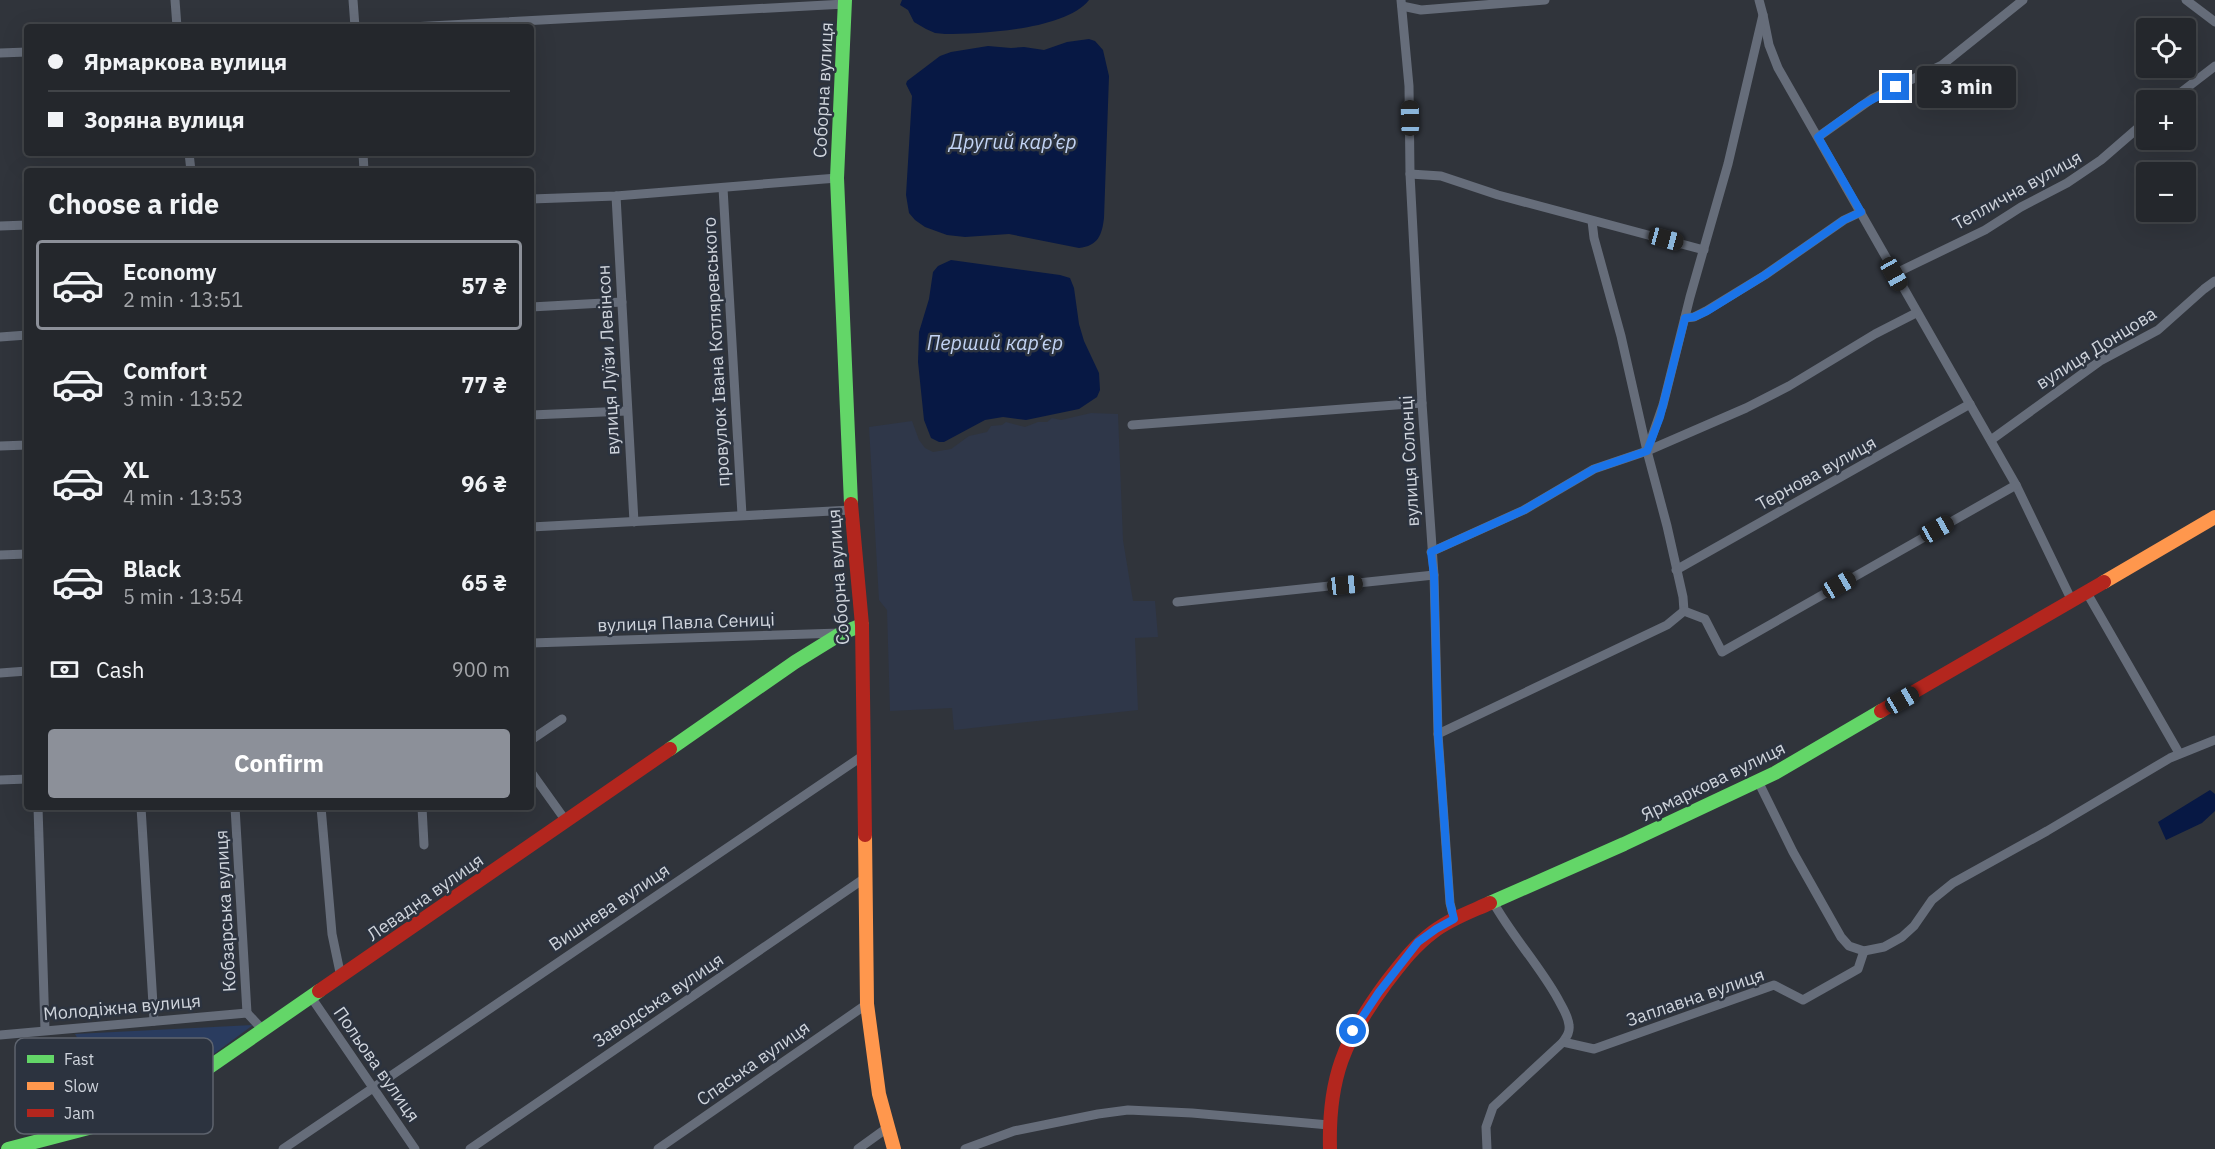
<!DOCTYPE html>
<html lang="en">
<head>
<meta charset="utf-8">
<style>
	body { margin:0; font-family:"IBM Plex Sans",sans-serif; background:#303338; color:#f1f3f6; height:100vh; display:flex; flex-direction:column; font-size:22px; white-space:nowrap }
	* { box-sizing:border-box; margin:0 }
	p { font-size:20px; color:#a3a5a9 }
	.icon { flex:none; width:33px; height:33px; fill:none; stroke:currentColor; stroke-width:2; stroke-linecap:round; stroke-linejoin:round }
	.map { position:relative; flex:1; overflow:hidden }
	.sheet { position:absolute; left:24px; top:168px; width:510px; height:642px; display:flex; flex-direction:column; background:#24272c; border-radius:6px; box-shadow:0 6px 24px #0002,0 0 0 2px #414448 }
	.sheet>* { flex:none }
	.banner { position:absolute; left:24px; top:24px; width:510px; height:132px; border-radius:6px; box-shadow:0 6px 24px #0002,0 0 0 2px #414448; display:grid; align-content:center; height:132px; padding:0 24px; background:#24272c }
	.buttons { position:absolute; left:2136px; top:18px; display:grid; gap:12px }
	.buttons a { display:grid; place-items:center; width:60px; height:60px; border-radius:6px; background:#24272c; box-shadow:0 6px 24px #0002,0 0 0 2px #414448; font-size:30px }
	.end { position:absolute; width:27px; height:27px; margin:-14px; border:8px solid #1a73e8; background:#fff; box-shadow:0 0 0 3px #fff }
	.from { border-radius:50% }
	.bubble { position:absolute; height:42px; border-radius:6px; background:#24272c; box-shadow:0 6px 24px #0002,0 0 0 2px #414448; font-size:20px; font-weight:700; line-height:42px; text-align:center }
	.car { position:absolute; width:18px; height:36px; margin:-18px -9px; border-radius:8px; box-shadow:0 0 4px 2px #0007; background:linear-gradient(#222 24%,#8ab4d8 0 40%,#222 0 76%,#8ab4d8 0 86%,#222 0) }
	.banner b { display:flex; align-items:center; gap:21px; height:57px; font-size:22px }
	.banner b+b { border-top:2px solid #414448 }
	.banner i { width:15px; height:15px; background:#f1f3f6 }
	ul { padding:0; list-style:none }
	li { display:flex; align-items:center; gap:18px; height:90px; margin:0 12px 9px; padding:0 12px; border:3px solid transparent; border-radius:6px }
	li div { flex:1 }
	li b { display:block; font-size:22px }
	li em { font-style:normal; font-weight:700 }
	li.selected { border-color:#8c9099 }
	li>.icon { width:54px; height:54px; stroke-width:1.5 }
	h2 { padding:0 24px; font-size:27px; line-height:72px }
	.pay { display:flex; align-items:center; gap:15px; height:66px; padding:0 24px; font-size:22px }
	.pay p { margin-inline-start:auto }
	.primary-button { display:flex; gap:12px; margin-top:auto; padding:12px 24px }
	.primary-button a { flex:1; height:69px; border-radius:6px; background:#8c9099; color:#fff; font-size:24px; font-weight:700; line-height:69px; text-align:center }
	.map>svg:first-child { display:block }
</style>
</head>
<body>
<div class="map">
<svg width="2215" height="1149" viewBox="0 0 2215 1149">
	<rect width="100%" height="100%" fill="#30343b"/>
	<!-- built -->
	<polygon fill="#2f3749" points="1091,413 1118,414 1123,540 1133,601 1155,601 1158,637 1135,638 1138,710 954,730 952,708 890,711 887,610 879,600 869,427 912,421 919,440 925,448 933,452 951,449 969,436 987,432 991,426 1002,425 1006,422 1025,427 1038,422 1047,422 1052,418 1061,420"/>
	<!-- green -->
	<polygon fill="#2a3c5f" points="253,1025 150,1101 118,1110 75,1034"/>
	<!-- water -->
	<g fill="#071844">
		<path d="M902 0H1089C1065 30 981 34 945 34L935 33 926 29 914 22 908 10 900 5Z"/>
		<path d="M1089 39 1095 41 1103 50 1109 76 1104 218C1102 235 1098 246 1079 248L1009 234 965 237 947 235 925 227 915 220 909 213 906 195 912 96 906 84 907 81 940 56 951 52 988 46 1011 48 1024 47 1044 50 1067 42Z"/>
		<polygon points="951,260 1060,275 1070,278 1074,288 1079,324 1084,341 1099,373 1100,390 1097,397 1079,409 1026,420 1003,417 985,420 944,442 939,442 931,438 924,420 918,362 919,332 929,299 933,272 938,266"/>
		<polygon points="2210,790 2215,794 2215,811 2202,823 2166,840 2158,822"/>
	</g>
	<g fill="none" stroke-linecap="round" stroke-linejoin="round">
		<!-- street -->
		<g stroke="#666d7a" stroke-width="9">
			<polyline points="175,0 177,27"/>
			<polyline points="353,0 355,27"/>
			<polyline points="1401,0 1409,86 1410,174 1422,403 1434,575 1438,734 1450,903 1454,919"/>
			<polyline points="2186,0 2215,22"/>
			<polyline points="1402,6 1421,10 1545,0"/>
			<polyline points="1763,15 1769,45 1778,68 2016,485 2072,601"/>
			<polyline points="411,27 845,4"/>
			<polyline points="0,53 27,52"/>
			<polyline points="2171,100 2215,66"/>
			<polyline points="1818,137 1873,98 1942,65 2023,0"/>
			<polyline points="189,153 191,171"/>
			<polyline points="363,153 364,171"/>
			<polyline points="1410,174 1441,176 1498,195 1704,250"/>
			<polyline points="723,188 742,515"/>
			<polyline points="616,196 634,522"/>
			<polyline points="531,199 616,196 837,178"/>
			<polyline points="1592,221 1594,238 1621,336 1647,451 1667,526 1683,597 1684,611"/>
			<polyline points="0,226 27,225"/>
			<polyline points="1894,274 1985,230 2021,207 2067,183 2101,160 2146,121"/>
			<polyline points="531,307 622,302"/>
			<polyline points="1685,318 1694,317 1706,311 1765,275 1844,220 1861,212"/>
			<polyline points="0,337 27,335"/>
			<polyline points="531,415 627,411"/>
			<polyline points="1132,425 1422,403"/>
			<polyline points="1991,440 2100,361 2158,330 2204,289 2215,281"/>
			<polyline points="0,446 27,445"/>
			<polyline points="1647,451 1663,405 1690,297 1728,164 1763,15 1759,0"/>
			<polyline points="531,527 851,510"/>
			<polyline points="1431,552 1524,510 1594,469 1647,451 1746,408 1789,386 1875,334 1916,313"/>
			<polyline points="0,555 27,554"/>
			<polyline points="1676,570 1970,404"/>
			<polyline points="2087,593 2179,753"/>
			<polyline points="1177,602 1434,575"/>
			<polyline points="531,643 840,633"/>
			<polyline points="0,673 27,671"/>
			<polyline points="1438,734 1667,625 1684,611 1705,619 1722,652 2016,485"/>
			<polyline points="531,740 562,719"/>
			<polyline points="531,772 566,821"/>
			<polyline points="0,780 27,779"/>
			<polyline points="1758,781 1793,852 1841,937 1849,946 1864,951"/>
			<polyline points="38,807 45,1030"/>
			<polyline points="141,807 154,1021"/>
			<polyline points="235,807 247,1013"/>
			<polyline points="321,807 332,934 341,977"/>
			<polyline points="422,807 424,845"/>
			<path d="M1493 902C1512 936 1539 965 1558 999 1562 1007 1568 1015 1569 1025 1570 1032 1567 1036 1563 1042"/>
			<polyline points="311,997 415,1149"/>
			<polyline points="247,1013 263,1030"/>
			<polyline points="0,1035 247,1013"/>
			<polyline points="283,1149 864,755"/>
			<polyline points="470,1149 865,878"/>
			<polyline points="658,1149 867,1004"/>
			<polyline points="858,1149 887,1128"/>
			<polyline points="965,1149 1014,1131 1098,1114 1128,1110 1192,1113 1329,1125"/>
			<polyline points="1487,1149 1486,1127 1493,1107 1563,1042 1594,1049 1774,985 1803,1000 1858,969 1864,951 1884,947 1902,937 1914,926 1932,900 1953,883 2047,831 2170,758 2215,740"/>
		</g>
		<!-- fast -->
		<g stroke="#63d668" stroke-width="14">
			<polyline points="845,0 837,178 851,504"/>
			<polyline points="670,749 795,662 842,633 862,625"/>
			<polyline points="1490,903 1624,844 1775,773 1881,711"/>
			<polyline points="8,1149 100,1125 166,1097 319,991"/>
		</g>
		<!-- slow -->
		<g stroke="#ff974d" stroke-width="14">
			<polyline points="2104,582 2215,517"/>
			<polyline points="865,835 867,1004 879,1094 894,1149"/>
		</g>
		<!-- jam -->
		<g stroke="#b3261e" stroke-width="14">
			<polyline points="851,504 862,625 865,835"/>
			<polyline points="1881,711 2104,582"/>
			<polyline points="319,991 670,749"/>
			<path d="M1330 1149C1328 1078 1344 1040 1386 983 1400 965 1414 946 1433 932 1450 919 1470 912 1490 903"/>
		</g>
	</g>
	<g fill="none" stroke-linecap="round" stroke-linejoin="round">
		<!-- route -->
		<polyline stroke="#1a73e8" stroke-width="8" points="1353,1031 1379,992 1418,942 1436,929 1454,919 1450,903 1438,734 1434,575 1431,552 1524,510 1594,469 1647,451 1660,417 1685,318 1694,317 1707,311 1765,275 1844,220 1861,212 1818,137 1862,105 1896,87"/>
	</g>
	<g text-anchor="middle" dominant-baseline="central" stroke-width="5" stroke-linejoin="round" paint-order="stroke">
		<!-- street labels -->
		<g font-size="18" fill="#cfd4dc" stroke="#2c333f">
			<text transform="translate(823 90) rotate(-87)">Соборна вулиця</text>
			<text transform="translate(2017 190) rotate(-29)">Теплична вулиця</text>
			<text transform="translate(2096 348) rotate(-32)">вулиця Донцова</text>
			<text transform="translate(716 352) rotate(-93)">провулок Івана Котляревського</text>
			<text transform="translate(608 360) rotate(-93)">вулиця Луїзи Левінсон</text>
			<text transform="translate(1409 461) rotate(-93)">вулиця Солонці</text>
			<text transform="translate(1816 473) rotate(-29)">Тернова вулиця</text>
			<text transform="translate(838 577) rotate(-94)">Соборна вулиця</text>
			<text transform="translate(686 622) rotate(-2)">вулиця Павла Сениці</text>
			<text transform="translate(1713 781) rotate(-26)">Ярмаркова вулиця</text>
			<text transform="translate(425 897) rotate(-35)">Левадна вулиця</text>
			<text transform="translate(609 907) rotate(-34)">Вишнева вулиця</text>
			<text transform="translate(225 911) rotate(-93)">Кобзарська вулиця</text>
			<text transform="translate(1695 997) rotate(-19)">Заплавна вулиця</text>
			<text transform="translate(658 1000) rotate(-34)">Заводська вулиця</text>
			<text transform="translate(122 1007) rotate(-5)">Молодіжна вулиця</text>
			<text transform="translate(753 1063) rotate(-35)">Спаська вулиця</text>
			<text transform="translate(377 1064) rotate(55)">Польова вулиця</text>
		</g>
		<!-- water labels -->
		<g font-size="20" font-style="italic" fill="#c2d3f4" stroke="#2c333f">
			<text x="1013" y="141">Другий кар’єр</text>
			<text x="995" y="342">Перший кар’єр</text>
		</g>
	</g>
	<!-- legend -->
	<rect x="15" y="1038" width="198" height="96" rx="9" fill="#2c333f" stroke="#5d636e" stroke-width="1.5"/>
	<rect x="27" y="1055" width="27" height="8" fill="#63d668"/>
	<rect x="27" y="1082" width="27" height="8" fill="#ff974d"/>
	<rect x="27" y="1109" width="27" height="8" fill="#b3261e"/>
	<g font-size="16" fill="#cfd4dc">
		<text x="64" y="1065">Fast</text>
		<text x="64" y="1092">Slow</text>
		<text x="64" y="1119">Jam</text>
	</g>
</svg>
<div class="buttons">
<a><svg class="icon" aria-label="locate" viewBox="0 0 24 24"><circle cx="12" cy="12" r="6"/><path d="M12 2v4M12 18v4M2 12h4M18 12h4"/></svg></a>
<a>+</a>
<a>−</a>
</div>
<i class="end from" style="left:1353px;top:1031px"></i>
<i class="end" style="left:1896px;top:87px"></i>
<div class="bubble" style="left:1917px;top:66px;width:99px">3 min</div>
<i class="car" style="left:1410px;top:118px;rotate:359deg"></i>
<i class="car" style="left:1666px;top:239px;rotate:105deg"></i>
<i class="car" style="left:1894px;top:274px;rotate:151deg"></i>
<i class="car" style="left:1937px;top:529px;rotate:61deg"></i>
<i class="car" style="left:1345px;top:585px;rotate:84deg"></i>
<i class="car" style="left:1839px;top:585px;rotate:60deg"></i>
<i class="car" style="left:1902px;top:700px;rotate:60deg"></i>
<div class="banner">
<b><i class="from"></i>Ярмаркова вулиця</b>
<b><i></i>Зоряна вулиця</b>
</div>
<section class="sheet">
<h2>Choose a ride</h2>
<ul>
<li class="selected"><svg class="icon" aria-label="car" viewBox="0 0 24 24"><path d="M5 17H2v-5l4-1 3-4h7l3 4 3 1v5h-3M9 17h6M6 11h13"/><circle cx="7" cy="17" r="2"/><circle cx="17" cy="17" r="2"/></svg><div><b>Economy</b><p>2 min · 13:51</p></div><em>57 ₴</em></li>
<li><svg class="icon" aria-label="car" viewBox="0 0 24 24"><path d="M5 17H2v-5l4-1 3-4h7l3 4 3 1v5h-3M9 17h6M6 11h13"/><circle cx="7" cy="17" r="2"/><circle cx="17" cy="17" r="2"/></svg><div><b>Comfort</b><p>3 min · 13:52</p></div><em>77 ₴</em></li>
<li><svg class="icon" aria-label="car" viewBox="0 0 24 24"><path d="M5 17H2v-5l4-1 3-4h7l3 4 3 1v5h-3M9 17h6M6 11h13"/><circle cx="7" cy="17" r="2"/><circle cx="17" cy="17" r="2"/></svg><div><b>XL</b><p>4 min · 13:53</p></div><em>96 ₴</em></li>
<li><svg class="icon" aria-label="car" viewBox="0 0 24 24"><path d="M5 17H2v-5l4-1 3-4h7l3 4 3 1v5h-3M9 17h6M6 11h13"/><circle cx="7" cy="17" r="2"/><circle cx="17" cy="17" r="2"/></svg><div><b>Black</b><p>5 min · 13:54</p></div><em>65 ₴</em></li>
</ul>
<div class="pay"><svg class="icon" aria-label="cash" viewBox="0 0 24 24"><path d="M3 7h18v10H3z"/><circle cx="12" cy="12" r="2"/></svg>Cash<p>900 m</p></div>
<div class="primary-button"><a>Confirm</a></div>
</section>
</div>
</body>
</html>
